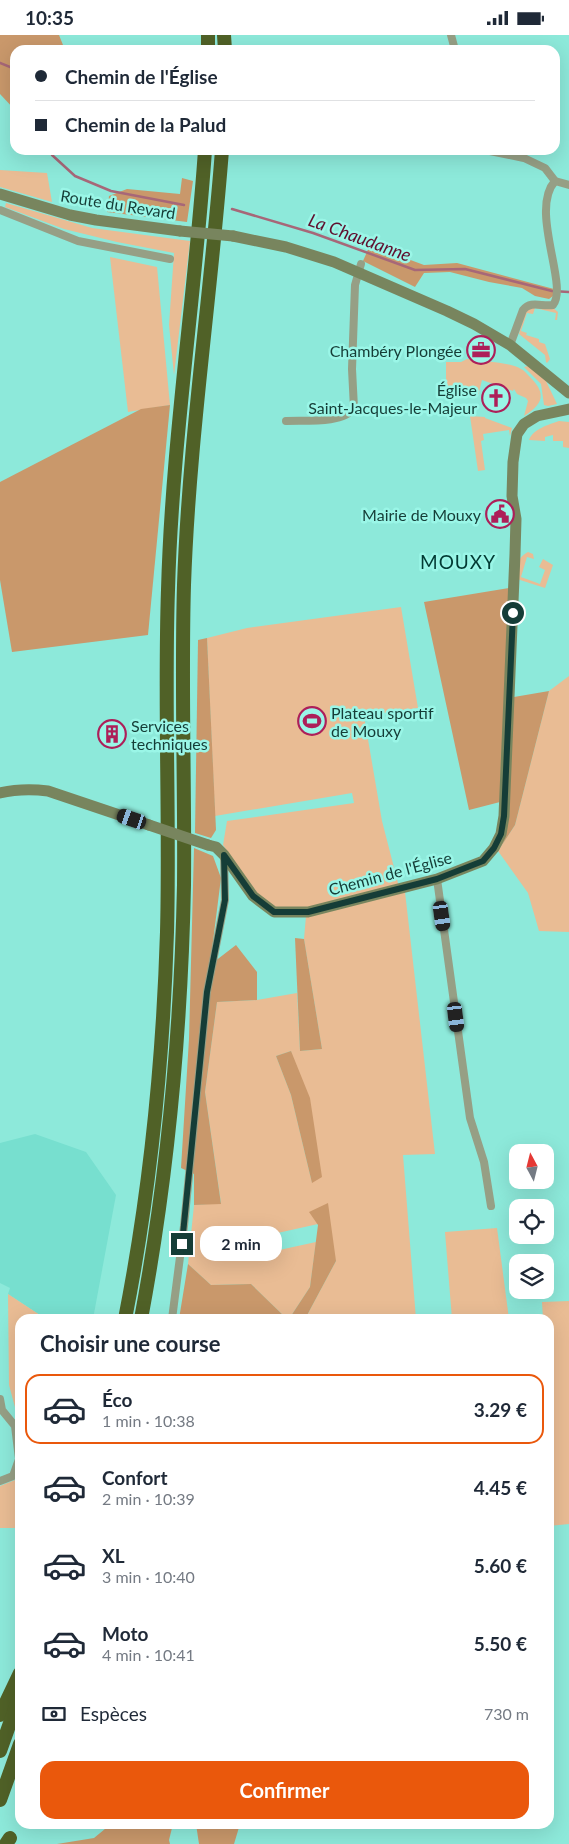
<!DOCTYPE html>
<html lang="fr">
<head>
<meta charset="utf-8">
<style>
	body { margin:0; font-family:Lato,sans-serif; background:#f2f2f3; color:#1f2937; height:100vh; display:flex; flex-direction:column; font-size:19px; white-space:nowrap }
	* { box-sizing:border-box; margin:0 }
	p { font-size:16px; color:#747a83 }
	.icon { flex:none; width:28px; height:28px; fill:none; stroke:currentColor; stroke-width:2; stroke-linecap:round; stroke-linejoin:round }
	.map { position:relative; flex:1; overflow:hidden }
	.drawer { position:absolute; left:15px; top:1279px; width:539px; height:515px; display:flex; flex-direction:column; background:#fff; border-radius:15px; box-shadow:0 5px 20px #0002 }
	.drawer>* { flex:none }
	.hud { position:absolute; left:10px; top:10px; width:550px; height:110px; border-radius:15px; box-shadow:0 5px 20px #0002; display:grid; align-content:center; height:110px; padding:0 25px; background:#fff }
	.needle { width:32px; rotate:353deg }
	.tools { position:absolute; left:509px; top:1109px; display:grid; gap:10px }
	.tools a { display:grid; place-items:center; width:45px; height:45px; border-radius:10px; background:#fff; box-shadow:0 5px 20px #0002; font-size:25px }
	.end { position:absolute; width:22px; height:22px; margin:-11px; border:6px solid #153d37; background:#fff; box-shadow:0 0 0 2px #fff }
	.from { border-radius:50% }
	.bubble { position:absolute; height:35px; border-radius:15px; background:#fff; box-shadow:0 5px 20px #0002; font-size:16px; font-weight:700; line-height:35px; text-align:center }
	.car { position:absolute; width:15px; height:30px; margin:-15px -8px; border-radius:6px; box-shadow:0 0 4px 1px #0007; background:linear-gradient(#222 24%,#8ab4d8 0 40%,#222 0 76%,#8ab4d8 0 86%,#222 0) }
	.hud b { display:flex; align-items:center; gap:18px; height:48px; font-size:19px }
	.hud b+b { border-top:1px solid #e0e1e3 }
	.hud i { width:12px; height:12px; background:#1f2937 }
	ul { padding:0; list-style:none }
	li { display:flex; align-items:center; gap:15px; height:70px; margin:0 10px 8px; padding:0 15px; border:2px solid transparent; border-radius:15px }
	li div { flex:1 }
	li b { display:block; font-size:19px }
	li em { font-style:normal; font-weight:700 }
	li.on { border-color:#ea580c }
	li>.icon { width:45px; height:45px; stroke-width:1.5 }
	h2 { padding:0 25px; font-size:22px; line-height:60px }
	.pay { display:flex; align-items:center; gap:12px; height:55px; padding:0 25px; font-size:19px }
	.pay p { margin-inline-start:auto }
	.action { display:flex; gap:10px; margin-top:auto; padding:10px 25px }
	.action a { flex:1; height:58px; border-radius:15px; background:#ea580c; color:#fff; font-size:20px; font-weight:700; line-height:58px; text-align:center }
	.status { display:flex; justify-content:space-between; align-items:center; height:35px; padding:0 25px; background:#fff; direction:ltr }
	.status svg { height:14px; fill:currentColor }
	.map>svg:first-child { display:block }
</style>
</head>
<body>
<div class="status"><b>10:35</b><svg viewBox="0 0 49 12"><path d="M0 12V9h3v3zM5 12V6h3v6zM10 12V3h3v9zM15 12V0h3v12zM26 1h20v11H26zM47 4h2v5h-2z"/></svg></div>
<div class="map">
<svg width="569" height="1809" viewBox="0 0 569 1809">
	<rect width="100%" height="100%" fill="#8de9da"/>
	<!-- built -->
	<polygon fill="#77dfcf" points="35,1099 86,1117 116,1160 93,1284 46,1284 8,1259 10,1253 0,1248 0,1108"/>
	<!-- green -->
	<g fill="#e9bc94" fill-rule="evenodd">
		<polygon points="0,135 47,138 52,167 0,152"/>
		<polygon points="6,168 92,193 190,206 174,340 169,290 174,218 117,207 64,194 5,172"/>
		<polygon points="110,222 157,232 170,370 128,377"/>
		<polygon points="534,271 553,273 558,277 557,285 555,285 556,278 535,273 533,279 527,278 521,296 527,298 526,300 539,304 539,307 545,309 550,324 547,328 546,327 545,320 519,299 525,277"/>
		<path d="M467 324C481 326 510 327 521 334 524 335 527 339 530 342 547 359 543 369 524 381L528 366 526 363 517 359 514 354 513 356 482 345 478 361 446 354V327H461Z"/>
		<polygon points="528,331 545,344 557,369 548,371 544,370 541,349 524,332"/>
		<polygon points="470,381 485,382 485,383 512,393 510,401 509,395 483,399 484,405 481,406 485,435 478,436"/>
		<path d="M559 386 569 387V413L563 412V406H553V400L545 402V406L529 405C533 394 548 390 559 386Z"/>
		<path d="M528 517 533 519 534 524 527 522 521 542 540 549 545 535 539 532 543 524 553 530 545 553 517 544C518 532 516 523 528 517Z"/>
		<polygon points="401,572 418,673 364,681 382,786 399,852 303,874 273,872 257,861 223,810 227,786 354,768 352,758 215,781 207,603 247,593"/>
		<polygon points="569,641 569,897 539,896 528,858 498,816 515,790 549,656"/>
		<path d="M405 857 435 1119 403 1120 416 1284H305L336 1226 318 1189 237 1207 242 1223 316 1207 310 1252 289 1284H287L251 1249 211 1250 188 1229 194 1170 221 1168 205 1057 217 967 257 965 297 958 300 1016 322 1014 304 904 306 881ZM291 1016 312 1148 291 1060 276 1021Z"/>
		<polygon points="497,1193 509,1284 452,1284 445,1197"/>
		<polygon points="8,1259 46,1284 20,1284 20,1391 9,1350"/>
		<polygon points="569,1266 569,1489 549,1491 549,1421 551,1420 549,1387 549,1284 543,1284 542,1267"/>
		<polygon points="20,1443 20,1493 0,1493 0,1451"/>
	</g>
	<!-- forest -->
	<g fill="#c9986b">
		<polygon points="0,0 59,0 65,15 15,15 15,75 0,59"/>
		<polygon points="182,143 193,146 187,187 107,177 109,161 127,154 180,159"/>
		<polygon points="370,210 424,230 457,228 554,254 553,261 549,264 535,261 522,253 489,247 450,237 424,238 415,252 363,226"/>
		<polygon points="170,370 148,600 12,617 0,545 0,447 141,374"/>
		<polygon points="509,553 514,662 549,656 515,790 498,816 500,767 469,775 424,567"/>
		<polygon points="207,603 216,795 211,803 195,798 198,605"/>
		<polygon points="194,813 213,821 221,843 210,930 236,910 257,937 257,965 217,967 205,1057 221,1169 194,1170 194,1139 181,1133 189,1004"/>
		<polygon points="295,903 304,904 322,1014 300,1016"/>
		<polygon points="291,1016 310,1063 322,1142 312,1148 291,1060 276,1021"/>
		<polygon points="328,1168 336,1226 305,1284 289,1284 310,1252 318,1190 309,1177"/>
		<polygon points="188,1229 211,1250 251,1249 287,1284 179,1284"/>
		<polygon points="111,1789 173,1789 169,1805 170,1809 57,1809 94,1803"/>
		<polygon points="196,1789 240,1789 234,1809 199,1809"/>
	</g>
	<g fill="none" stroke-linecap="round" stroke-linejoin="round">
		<!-- stream -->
		<g stroke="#a76778" stroke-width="2.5">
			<polyline points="0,28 15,34"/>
			<polyline points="52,115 52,120 75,141 111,156 184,170"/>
			<polyline points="232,174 313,198 415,235 465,234 552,256 569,257"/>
		</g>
		<!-- street -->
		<g stroke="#969f85" stroke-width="8">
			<polyline points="451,0 455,15"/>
			<polyline points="485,115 524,123 545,133 555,146 569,150"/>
			<polyline points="0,175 78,206 170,224"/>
			<path d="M510 310 523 275C531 265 542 272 553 270 569 251 529 175 555 146"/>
			<path d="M286 386C304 385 343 389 354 373L352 334 355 250 361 229"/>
			<polyline points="437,844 470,1083 484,1127 491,1171"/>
			<polyline points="172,1284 184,1191 207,957 225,865 224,822"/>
			<polyline points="0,1364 2,1375 15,1391 19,1424 13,1441 0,1446"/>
		</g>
		<!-- secondary -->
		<g stroke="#78855e" stroke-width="11">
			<polyline points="0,159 70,180 96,185 180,196"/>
			<polyline points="233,201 286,212 334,227 447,276 474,289 510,310 569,358"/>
			<path d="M0 758C17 754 31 754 48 756L149 790"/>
			<polyline points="208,810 216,812 224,820 253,861 274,877 308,877 437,844 483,826 494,813 501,799 504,781 515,519 516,484 512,461 513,427 517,399 524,389 537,381 569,374"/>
		</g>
		<!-- highway -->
		<g stroke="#506127" stroke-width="14">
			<polyline points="208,0 208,15"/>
			<polyline points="224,0 225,15"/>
			<path d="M125 1284C150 1157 163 1027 167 897 170 783 164 669 168 555 172 408 195 262 205 115"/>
			<path d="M141 1284C168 1140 181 996 184 850 185 750 181 650 184 550 189 404 211 260 222 115"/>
			<polyline points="0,1680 20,1638"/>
			<polyline points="0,1716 20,1660"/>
			<polyline points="0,1765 20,1709"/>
			<polyline points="6,1809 10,1803"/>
		</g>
		<!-- secondary-bridge -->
		<g stroke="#78855e" stroke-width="11">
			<polyline points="180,196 233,201"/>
			<polyline points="149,790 208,810"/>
		</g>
	</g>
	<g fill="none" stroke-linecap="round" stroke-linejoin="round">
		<!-- route -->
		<polyline stroke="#153d37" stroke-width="6" points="182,1209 207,957 225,865 224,820 253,861 274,877 308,877 437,844 483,826 494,813 501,799 504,781 513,578"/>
	</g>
	<!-- icons -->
	<defs>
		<symbol id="office-ring" viewBox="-11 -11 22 22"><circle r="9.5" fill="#9af6e7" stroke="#ad1f59" stroke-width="1.5"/><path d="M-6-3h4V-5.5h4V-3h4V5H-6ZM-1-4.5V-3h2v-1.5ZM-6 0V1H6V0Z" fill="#ad1f59"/></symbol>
		<symbol id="church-ring" viewBox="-11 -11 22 22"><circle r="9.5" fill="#9af6e7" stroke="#ad1f59" stroke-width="1.5"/><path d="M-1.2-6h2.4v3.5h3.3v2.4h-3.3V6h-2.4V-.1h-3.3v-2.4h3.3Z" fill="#ad1f59"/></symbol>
		<symbol id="civic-ring" viewBox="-11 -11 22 22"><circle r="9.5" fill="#9af6e7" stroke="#ad1f59" stroke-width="1.5"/><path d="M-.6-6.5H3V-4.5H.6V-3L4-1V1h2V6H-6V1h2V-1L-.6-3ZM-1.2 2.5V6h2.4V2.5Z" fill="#ad1f59"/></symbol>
		<symbol id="stadium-ring" viewBox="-11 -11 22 22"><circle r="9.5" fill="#9af6e7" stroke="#ad1f59" stroke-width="1.5"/><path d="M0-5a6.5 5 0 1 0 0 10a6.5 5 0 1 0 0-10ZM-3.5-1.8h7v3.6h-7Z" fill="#ad1f59"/></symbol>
		<symbol id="building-ring" viewBox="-11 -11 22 22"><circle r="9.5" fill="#9af6e7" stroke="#ad1f59" stroke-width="1.5"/><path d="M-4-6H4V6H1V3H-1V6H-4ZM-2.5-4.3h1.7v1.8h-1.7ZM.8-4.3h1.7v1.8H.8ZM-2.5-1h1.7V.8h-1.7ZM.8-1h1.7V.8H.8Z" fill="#ad1f59"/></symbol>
	</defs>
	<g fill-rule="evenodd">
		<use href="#office-ring" x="465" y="299" width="32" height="32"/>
		<use href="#church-ring" x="480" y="347" width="32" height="32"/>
		<use href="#civic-ring" x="484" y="463" width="32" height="32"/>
		<use href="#stadium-ring" x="296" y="670" width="32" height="32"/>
		<use href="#building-ring" x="96" y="683" width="32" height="32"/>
	</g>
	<g text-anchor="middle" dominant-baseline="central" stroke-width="5" stroke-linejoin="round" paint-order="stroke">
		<!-- street labels -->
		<g font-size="16" fill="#153d37" stroke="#9af6e7">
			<text transform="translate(118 169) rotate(9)">Route du Revard</text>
			<text transform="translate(390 838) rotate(-15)">Chemin de l'Église</text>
		</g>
		<!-- poi labels -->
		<g font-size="16" fill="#153d37" stroke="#9af6e7" text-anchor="end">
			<text x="462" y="315">Chambéry Plongée</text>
			<text x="477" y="354">Église<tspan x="477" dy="18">Saint-Jacques-le-Majeur</tspan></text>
			<text x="481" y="479">Mairie de Mouxy</text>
			<text x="331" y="677" text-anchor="start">Plateau sportif<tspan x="331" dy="18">de Mouxy</tspan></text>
			<text x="131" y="690" text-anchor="start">Services<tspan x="131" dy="18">techniques</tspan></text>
		</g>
		<!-- water labels -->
		<g font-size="18" font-style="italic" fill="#60102f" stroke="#9af6e7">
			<text transform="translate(360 202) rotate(20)">La Chaudanne</text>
		</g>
		<!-- quarter labels -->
		<g font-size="19" letter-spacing="1" fill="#023a33" stroke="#9af6e7">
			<text x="458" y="526">MOUXY</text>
		</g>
	</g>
</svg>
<div class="tools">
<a><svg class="needle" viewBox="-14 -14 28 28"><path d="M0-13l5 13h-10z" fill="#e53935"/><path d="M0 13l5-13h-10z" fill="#747a83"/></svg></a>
<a><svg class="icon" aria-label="locate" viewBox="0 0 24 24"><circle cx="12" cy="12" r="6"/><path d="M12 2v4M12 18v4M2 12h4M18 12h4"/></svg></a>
<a><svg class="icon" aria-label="layers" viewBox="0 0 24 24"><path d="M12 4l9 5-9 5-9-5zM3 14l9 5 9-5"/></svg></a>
</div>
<i class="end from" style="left:513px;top:578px"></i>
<i class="end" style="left:182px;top:1209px"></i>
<div class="bubble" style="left:200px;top:1191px;width:82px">2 min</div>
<i class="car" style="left:132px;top:784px;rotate:289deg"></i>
<i class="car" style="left:442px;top:881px;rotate:172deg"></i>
<i class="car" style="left:456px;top:982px;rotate:173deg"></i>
<div class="hud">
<b><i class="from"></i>Chemin de l'Église</b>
<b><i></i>Chemin de la Palud</b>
</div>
<section class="drawer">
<h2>Choisir une course</h2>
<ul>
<li class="on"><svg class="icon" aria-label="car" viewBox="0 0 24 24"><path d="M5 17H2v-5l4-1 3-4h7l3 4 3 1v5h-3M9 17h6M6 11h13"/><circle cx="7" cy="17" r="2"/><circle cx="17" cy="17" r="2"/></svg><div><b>Éco</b><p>1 min · 10:38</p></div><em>3.29 €</em></li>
<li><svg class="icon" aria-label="car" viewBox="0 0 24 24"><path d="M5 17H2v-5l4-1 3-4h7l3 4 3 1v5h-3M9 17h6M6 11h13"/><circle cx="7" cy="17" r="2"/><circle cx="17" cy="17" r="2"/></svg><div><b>Confort</b><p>2 min · 10:39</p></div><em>4.45 €</em></li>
<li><svg class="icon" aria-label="car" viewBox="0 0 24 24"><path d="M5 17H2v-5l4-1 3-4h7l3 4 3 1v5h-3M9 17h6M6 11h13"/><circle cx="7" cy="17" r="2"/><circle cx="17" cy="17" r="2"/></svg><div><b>XL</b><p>3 min · 10:40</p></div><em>5.60 €</em></li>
<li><svg class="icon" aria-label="car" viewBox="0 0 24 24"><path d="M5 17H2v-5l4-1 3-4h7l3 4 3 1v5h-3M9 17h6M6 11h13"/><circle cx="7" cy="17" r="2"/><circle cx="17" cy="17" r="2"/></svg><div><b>Moto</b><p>4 min · 10:41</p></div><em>5.50 €</em></li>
</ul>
<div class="pay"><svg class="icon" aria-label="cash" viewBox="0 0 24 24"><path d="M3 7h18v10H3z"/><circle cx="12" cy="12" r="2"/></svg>Espèces<p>730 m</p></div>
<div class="action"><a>Confirmer</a></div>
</section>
</div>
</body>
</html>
